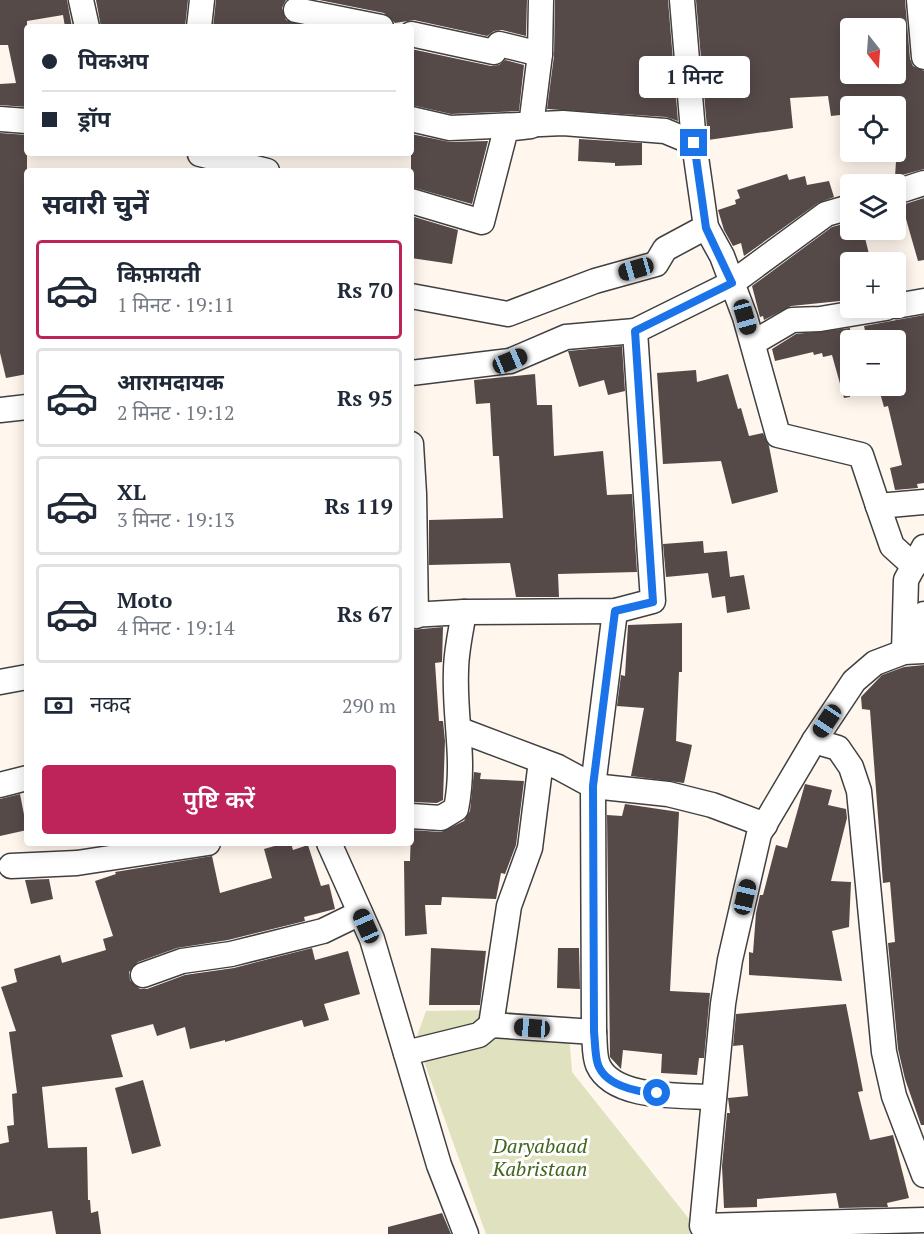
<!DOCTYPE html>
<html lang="hi">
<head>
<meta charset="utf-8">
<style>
	body { margin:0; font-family:"PT Serif","Noto Sans Devanagari",serif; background:#f6f6f7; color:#1f2937; height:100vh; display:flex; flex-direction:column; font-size:22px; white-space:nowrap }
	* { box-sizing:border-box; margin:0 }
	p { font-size:20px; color:#747a83 }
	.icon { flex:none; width:33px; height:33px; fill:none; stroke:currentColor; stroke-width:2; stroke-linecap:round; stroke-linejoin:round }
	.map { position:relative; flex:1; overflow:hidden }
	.panel { position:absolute; left:24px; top:168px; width:390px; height:678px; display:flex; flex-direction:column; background:#fff; border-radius:6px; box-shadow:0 3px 15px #0003 }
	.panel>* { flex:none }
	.hud { position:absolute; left:24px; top:24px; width:390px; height:132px; border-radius:6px; box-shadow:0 3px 15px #0003; display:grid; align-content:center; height:132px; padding:0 18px; background:#fff }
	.needle { width:39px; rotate:163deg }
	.tools { position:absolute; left:840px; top:18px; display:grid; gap:12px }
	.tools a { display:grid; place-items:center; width:66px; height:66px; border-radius:6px; background:#fff; box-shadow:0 3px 15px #0003; font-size:30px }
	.end { position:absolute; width:27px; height:27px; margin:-14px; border:8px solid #1a73e8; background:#fff; box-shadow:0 0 0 3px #fff }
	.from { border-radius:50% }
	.bubble { position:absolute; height:42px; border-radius:6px; background:#fff; box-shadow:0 3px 15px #0003; font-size:20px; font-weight:600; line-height:42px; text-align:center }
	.car { position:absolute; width:18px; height:36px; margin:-18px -9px; border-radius:8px; box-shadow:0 0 4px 2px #0007; background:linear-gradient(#222 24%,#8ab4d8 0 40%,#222 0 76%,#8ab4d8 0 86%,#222 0) }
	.hud b { display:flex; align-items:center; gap:21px; height:57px; font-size:22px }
	.hud b+b { border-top:2px solid #e0e1e3 }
	.hud i { width:15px; height:15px; background:#1f2937 }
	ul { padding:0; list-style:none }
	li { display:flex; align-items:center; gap:18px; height:99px; margin:0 12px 9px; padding:0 6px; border:3px solid #e0e1e3; border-radius:6px }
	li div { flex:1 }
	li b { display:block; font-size:22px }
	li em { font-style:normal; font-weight:600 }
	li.active { border-color:#be245a }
	li>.icon { width:54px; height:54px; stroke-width:1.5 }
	h2 { padding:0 18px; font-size:27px; line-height:72px }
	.pay { display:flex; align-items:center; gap:15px; height:66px; padding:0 18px; font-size:22px }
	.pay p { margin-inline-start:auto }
	.button { display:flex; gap:12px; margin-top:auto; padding:12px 18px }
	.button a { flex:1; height:69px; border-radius:6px; background:#be245a; color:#fff; font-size:24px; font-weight:600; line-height:69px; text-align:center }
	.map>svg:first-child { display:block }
</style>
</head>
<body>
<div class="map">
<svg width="924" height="1234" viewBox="0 0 924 1234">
	<rect width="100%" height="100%" fill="#fff6ed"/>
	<!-- cemetery -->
	<polygon fill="#e0e1be" points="495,1010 568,1020 572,1072 701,1234 486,1234 416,1039 426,1011"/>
	<!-- building -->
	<g fill="#564a49" fill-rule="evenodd">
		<polygon points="0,0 67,0 72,27 65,27 63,15 27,21 27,107 0,105 0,84 16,83 8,45 0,45"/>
		<polygon points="96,0 188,0 185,27 101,27"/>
		<polygon points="216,0 286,0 282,8 286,20 308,27 213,27"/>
		<polygon points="319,0 527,0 526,36 502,30 494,31 487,36 414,20 395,23 384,13"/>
		<polygon points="555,0 668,0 678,121 666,117 547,109 554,56"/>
		<path d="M696 0H905L910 59 913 66 924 71V169L895 177 896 161 899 160 896 148V106H890L889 103 850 106 849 114 831 116 828 96 790 98 793 128 708 140ZM850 28H896V74H850Z"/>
		<polygon points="411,49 491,66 499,65 505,60 524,65 519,111 451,114 411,105"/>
		<polygon points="0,133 27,135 27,374 6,378 0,353"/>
		<polygon points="411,134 450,142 488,141 472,204 411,187"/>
		<polygon points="579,139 642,143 642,165 615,166 615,163 578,161"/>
		<polygon points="787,174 789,180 805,176 807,185 829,181 834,197 818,203 744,256 741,243 733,246 724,230 718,210 736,204 735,200 740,198 737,190"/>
		<polygon points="924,198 924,260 918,261 902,205"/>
		<polygon points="411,216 458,230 452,264 411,258"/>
		<polygon points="850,222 850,230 863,230 871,262 841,262 850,300 791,306 764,320 763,316 760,317 752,286 832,227"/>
		<polygon points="924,315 924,483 917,484 918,488 895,490 890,468 902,465 888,406 884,407 878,386 896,386 896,340 867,340 864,326"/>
		<polygon points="850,328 850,397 844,398 832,355 823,357 822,353 814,355 813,352 775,361 772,349 796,334"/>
		<polygon points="622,346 625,391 608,395 604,380 579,387 568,351"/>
		<polygon points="696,370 697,382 728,374 738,409 741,408 749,436 763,433 769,446 778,492 732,504 721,461 663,464 657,373"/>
		<polygon points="535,374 537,405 552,405 554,456 603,451 607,495 632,494 637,572 558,574 559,597 516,597 510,563 429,565 429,520 503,518 499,456 493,456 490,403 476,404 474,380"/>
		<polygon points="703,541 704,553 727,551 730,577 744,575 750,609 727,613 725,596 712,598 708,573 666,577 663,544"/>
		<polygon points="682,623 682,672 679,672 676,741 692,745 684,783 631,776 644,708 617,706 621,675 625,676 628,625"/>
		<polygon points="443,627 442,662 435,663 439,721 443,721 445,741 443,800 437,803 411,802 411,630"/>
		<polygon points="924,665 924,1125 921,1125 905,1079 898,1049 888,943 895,942 890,882 883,883 870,710 862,709 861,697 882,675 904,667"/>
		<polygon points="474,772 481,773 480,779 524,781 516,845 505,874 501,873 496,899 442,897 441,905 425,905 427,934 405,936 404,861 410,861 411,830 441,832 464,821 470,811"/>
		<polygon points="805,784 832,790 828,805 846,809 847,818 831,881 851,882 849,927 832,931 842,981 749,975 749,952 753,953 756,913 760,895 763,895 776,845 787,848"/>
		<polygon points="20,794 27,830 0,836 0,799"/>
		<polygon points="625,804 679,812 670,991 710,993 704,1058 699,1058 697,1075 661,1073 662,1054 623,1050 621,1069 610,1057 607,815 622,816"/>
		<polygon points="285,843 291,843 293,850 308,845 321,886 329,884 335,909 304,917 305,921 228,940 177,948 138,962 129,972 130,980 140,989 147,989 185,975 234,968 312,948 315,960 348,951 360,994 324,1004 329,1020 304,1027 302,1020 225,1042 225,1040 190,1049 185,1027 157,1036 153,1024 111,1035 123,1077 42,1087 48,1148 87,1147 88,1200 90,1200 91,1213 98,1211 101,1234 56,1234 52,1211 0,1219 0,1144 9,1142 7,1126 14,1125 12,1094 17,1093 9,1032 16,1031 1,987 17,982 14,969 60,955 62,963 106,950 103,939 113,936 95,881 116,874 115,872 212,856 220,893 272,878 264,849"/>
		<polygon points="49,879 53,899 31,904 25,880"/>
		<polygon points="431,948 486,951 480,1005 429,1005"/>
		<polygon points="558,948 579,948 580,989 557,988"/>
		<polygon points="846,1004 863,1091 858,1092 870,1140 893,1135 909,1198 887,1203 888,1207 839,1208 836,1193 757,1199 757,1207 724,1208 722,1166 727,1113 730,1113 728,1098 748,1096 743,1045 733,1046 736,1014"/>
		<polygon points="143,1080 161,1146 132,1154 115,1088"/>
		<polygon points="442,1213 451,1234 388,1234 388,1227"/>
	</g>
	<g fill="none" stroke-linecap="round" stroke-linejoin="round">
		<defs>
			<g id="minor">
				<polyline points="81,0 87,27"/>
				<polyline points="682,0 694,143"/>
				<polyline points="919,0 924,57"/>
				<polyline points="296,10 381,27"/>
				<polyline points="199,27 202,0"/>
				<polyline points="411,34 494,52 499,44 540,54"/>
				<polyline points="0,119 27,121"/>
				<polyline points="411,119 450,128 563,123 665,131 694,143 706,227 722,256 745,317 778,435 861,455 878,506 924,502"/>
				<polyline points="200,154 267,171"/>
				<polyline points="896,192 924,183"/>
				<polyline points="411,201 482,222 506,129 531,126 540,54 541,0"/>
				<polyline points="411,296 508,314 595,281 656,264 665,249 706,227"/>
				<polyline points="896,306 924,301"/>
				<polyline points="753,343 792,320 820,319 886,308"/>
				<polyline points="411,373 510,361 566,337 635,331"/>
				<polyline points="0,410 27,407"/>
				<polyline points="411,444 414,494 416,616"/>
				<polyline points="878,506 892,546 914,566"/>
				<path d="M615 611 593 786 594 1032C595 1042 594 1056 598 1065 614 1100 681 1095 714 1097"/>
				<polyline points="411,615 464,612 615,611 653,601 635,331 732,283 826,214 850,207"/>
				<polyline points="906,648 924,614"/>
				<polyline points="924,651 904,652 875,663 854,681 814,741 759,834 730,960 723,1004 702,1226 924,1220"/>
				<polyline points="904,652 906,580 924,547"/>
				<polyline points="0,682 27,677"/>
				<polyline points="460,730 558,767 593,786 668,794 712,805 765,825"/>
				<polyline points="814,741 838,748 851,767 859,791 884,1052 894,1096 924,1175"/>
				<polyline points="0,785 27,778"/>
				<path d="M411 816 441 818 456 809C466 759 454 720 456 671 456 651 461 631 464 612"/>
				<polyline points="329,843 372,939 439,1165 466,1234"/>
				<polyline points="11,866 77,863 208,843"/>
				<polyline points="143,975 182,961 231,954 323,931 360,913"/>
				<polyline points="491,1025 594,1032"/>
				<polyline points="406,1053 479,1035 491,1025 509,906 530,848 541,761"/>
			</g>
		</defs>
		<!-- minor casing -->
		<use href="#minor" stroke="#404040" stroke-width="27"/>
		<!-- minor -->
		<use href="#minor" stroke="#fff" stroke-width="24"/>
	</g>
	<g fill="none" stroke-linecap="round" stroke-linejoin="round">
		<!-- route -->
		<path stroke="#1a73e8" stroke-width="8" d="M657 1093C636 1092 602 1085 597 1061 595 1052 595 1041 594 1032L593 786 615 611 653 602 635 331 732 283 706 228 694 143"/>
	</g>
	<g text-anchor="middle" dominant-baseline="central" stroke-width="6" stroke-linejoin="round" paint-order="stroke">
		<!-- park labels -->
		<g font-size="20" font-style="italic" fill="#42651d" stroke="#fff">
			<text x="540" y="1145">Daryabaad<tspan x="540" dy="23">Kabristaan</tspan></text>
		</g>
	</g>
</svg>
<div class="tools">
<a><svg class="needle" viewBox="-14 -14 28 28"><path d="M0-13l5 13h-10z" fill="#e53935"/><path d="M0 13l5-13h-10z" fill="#747a83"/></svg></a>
<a><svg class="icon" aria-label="locate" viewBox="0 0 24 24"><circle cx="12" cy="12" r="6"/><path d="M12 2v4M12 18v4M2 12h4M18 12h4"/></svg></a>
<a><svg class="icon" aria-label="layers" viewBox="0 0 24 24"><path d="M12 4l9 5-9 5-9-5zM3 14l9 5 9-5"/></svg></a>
<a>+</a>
<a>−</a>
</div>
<i class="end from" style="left:657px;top:1093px"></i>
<i class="end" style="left:694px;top:143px"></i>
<div class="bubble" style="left:639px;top:56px;width:111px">1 मिनट</div>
<i class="car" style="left:636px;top:269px;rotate:254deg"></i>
<i class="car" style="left:745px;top:317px;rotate:164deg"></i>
<i class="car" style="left:510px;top:361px;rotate:67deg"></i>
<i class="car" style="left:827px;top:721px;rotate:214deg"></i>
<i class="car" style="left:745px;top:897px;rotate:13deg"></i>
<i class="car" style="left:366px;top:926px;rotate:336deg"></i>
<i class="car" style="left:532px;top:1028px;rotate:274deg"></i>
<div class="hud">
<b><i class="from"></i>पिकअप</b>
<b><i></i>ड्रॉप</b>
</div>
<section class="panel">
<h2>सवारी चुनें</h2>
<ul>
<li class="active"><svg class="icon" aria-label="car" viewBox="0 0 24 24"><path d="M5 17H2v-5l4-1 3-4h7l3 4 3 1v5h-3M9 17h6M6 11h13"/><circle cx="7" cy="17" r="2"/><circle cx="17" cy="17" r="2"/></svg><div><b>किफ़ायती</b><p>1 मिनट · 19:11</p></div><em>Rs 70</em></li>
<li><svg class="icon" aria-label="car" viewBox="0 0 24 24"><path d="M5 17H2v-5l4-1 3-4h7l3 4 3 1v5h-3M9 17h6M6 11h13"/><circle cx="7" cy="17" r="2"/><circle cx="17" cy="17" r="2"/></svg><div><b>आरामदायक</b><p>2 मिनट · 19:12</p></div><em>Rs 95</em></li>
<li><svg class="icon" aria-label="car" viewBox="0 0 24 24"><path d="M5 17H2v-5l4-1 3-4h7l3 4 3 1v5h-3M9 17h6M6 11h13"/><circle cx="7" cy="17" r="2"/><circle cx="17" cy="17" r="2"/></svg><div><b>XL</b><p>3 मिनट · 19:13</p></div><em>Rs 119</em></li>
<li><svg class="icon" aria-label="car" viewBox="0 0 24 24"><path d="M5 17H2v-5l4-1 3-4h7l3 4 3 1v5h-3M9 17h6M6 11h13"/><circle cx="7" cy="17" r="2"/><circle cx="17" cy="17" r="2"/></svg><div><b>Moto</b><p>4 मिनट · 19:14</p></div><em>Rs 67</em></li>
</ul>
<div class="pay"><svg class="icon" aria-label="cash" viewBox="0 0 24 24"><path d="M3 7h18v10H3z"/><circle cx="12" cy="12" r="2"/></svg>नकद<p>290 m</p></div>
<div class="button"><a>पुष्टि करें</a></div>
</section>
</div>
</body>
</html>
